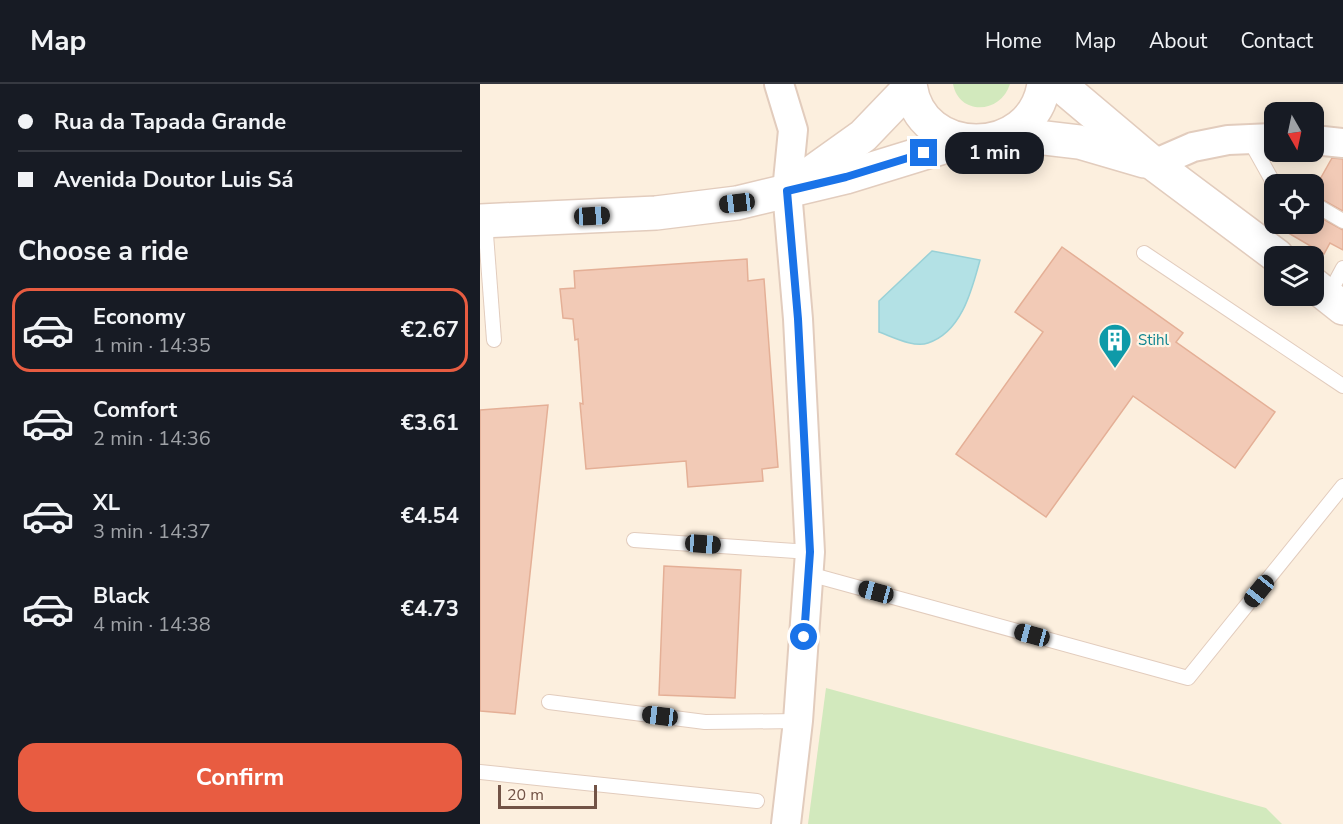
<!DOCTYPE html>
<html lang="en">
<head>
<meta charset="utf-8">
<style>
	body { margin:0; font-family:"Nunito Sans",sans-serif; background:#242831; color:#f1f3f6; height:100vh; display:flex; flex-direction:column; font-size:22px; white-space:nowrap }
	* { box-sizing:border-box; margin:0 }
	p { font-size:20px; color:#9ea1a6 }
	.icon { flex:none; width:33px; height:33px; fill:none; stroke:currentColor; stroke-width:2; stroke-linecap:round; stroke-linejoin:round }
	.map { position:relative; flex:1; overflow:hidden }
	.details { display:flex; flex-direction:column; background:#171b24; width:480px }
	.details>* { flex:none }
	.hud { display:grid; align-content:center; height:132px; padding:0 18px; background:#171b24 }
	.needle { width:39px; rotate:171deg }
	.buttons { position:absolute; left:784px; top:18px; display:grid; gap:12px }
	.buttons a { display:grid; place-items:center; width:60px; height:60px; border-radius:12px; background:#171b24; box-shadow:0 3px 15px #0003; font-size:30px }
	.scale { position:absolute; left:18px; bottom:15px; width:99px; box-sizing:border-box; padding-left:6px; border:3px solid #725346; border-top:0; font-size:16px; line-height:21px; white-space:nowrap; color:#725346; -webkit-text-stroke:4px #fff3e4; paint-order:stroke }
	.end { position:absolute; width:27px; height:27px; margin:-14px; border:8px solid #1a73e8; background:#fff; box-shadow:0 0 0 3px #fff }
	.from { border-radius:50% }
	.bubble { position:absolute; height:42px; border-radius:18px; background:#171b24; box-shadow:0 3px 15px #0003; font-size:20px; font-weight:700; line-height:42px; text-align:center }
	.car { position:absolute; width:18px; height:36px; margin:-18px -9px; border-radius:8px; box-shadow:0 0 4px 2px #0007; background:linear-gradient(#222 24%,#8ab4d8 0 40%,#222 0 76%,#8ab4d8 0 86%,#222 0) }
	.hud b { display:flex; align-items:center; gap:21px; height:57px; font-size:22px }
	.hud b+b { border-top:2px solid #363941 }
	.hud i { width:15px; height:15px; background:#f1f3f6 }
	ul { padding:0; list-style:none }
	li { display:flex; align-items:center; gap:18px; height:84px; margin:0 12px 9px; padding:0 6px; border:3px solid transparent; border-radius:18px }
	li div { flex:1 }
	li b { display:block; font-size:22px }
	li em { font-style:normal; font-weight:700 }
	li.on { border-color:#e85c41 }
	li>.icon { width:54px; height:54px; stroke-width:1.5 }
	h2 { padding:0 18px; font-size:27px; line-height:72px }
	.action { display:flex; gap:12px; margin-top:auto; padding:12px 18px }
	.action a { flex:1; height:69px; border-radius:18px; background:#e85c41; color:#fff; font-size:24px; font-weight:700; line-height:69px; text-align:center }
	header { display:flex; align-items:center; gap:36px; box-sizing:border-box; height:84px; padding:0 30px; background:#171b24; border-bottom:2px solid #363941 }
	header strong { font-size:28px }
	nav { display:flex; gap:33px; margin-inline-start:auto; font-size:21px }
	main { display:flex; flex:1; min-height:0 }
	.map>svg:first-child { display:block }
</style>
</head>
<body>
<header>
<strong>Map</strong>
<nav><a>Home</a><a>Map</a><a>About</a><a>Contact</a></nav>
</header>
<main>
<section class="details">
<div class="hud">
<b><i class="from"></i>Rua da Tapada Grande</b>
<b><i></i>Avenida Doutor Luis Sá</b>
</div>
<h2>Choose a ride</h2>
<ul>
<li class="on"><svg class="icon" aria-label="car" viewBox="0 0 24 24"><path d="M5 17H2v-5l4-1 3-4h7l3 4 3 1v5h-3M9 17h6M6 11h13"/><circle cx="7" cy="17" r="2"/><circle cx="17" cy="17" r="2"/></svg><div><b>Economy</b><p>1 min · 14:35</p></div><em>€2.67</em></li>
<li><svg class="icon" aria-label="car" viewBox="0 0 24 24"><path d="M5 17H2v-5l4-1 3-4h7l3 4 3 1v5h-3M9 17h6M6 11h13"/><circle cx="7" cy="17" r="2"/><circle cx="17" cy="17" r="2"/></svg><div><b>Comfort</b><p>2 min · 14:36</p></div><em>€3.61</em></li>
<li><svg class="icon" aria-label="car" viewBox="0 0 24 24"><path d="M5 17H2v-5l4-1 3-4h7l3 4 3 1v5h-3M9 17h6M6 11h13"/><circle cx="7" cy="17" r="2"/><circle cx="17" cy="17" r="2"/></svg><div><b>XL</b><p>3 min · 14:37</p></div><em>€4.54</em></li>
<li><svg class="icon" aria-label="car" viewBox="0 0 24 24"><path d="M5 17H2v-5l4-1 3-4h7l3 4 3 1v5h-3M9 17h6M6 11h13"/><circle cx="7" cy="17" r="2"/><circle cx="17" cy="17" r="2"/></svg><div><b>Black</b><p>4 min · 14:38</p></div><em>€4.73</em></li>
</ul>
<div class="action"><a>Confirm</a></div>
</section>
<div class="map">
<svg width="863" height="740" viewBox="0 0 863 740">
	<rect width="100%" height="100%" fill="#fcefde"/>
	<!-- green -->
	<g fill="#d2e9bd">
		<path d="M473 0H530C521 30 479 32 473 0Z"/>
		<polygon points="346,604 786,724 802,740 328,740"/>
	</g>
	<!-- water -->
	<path fill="#b3e1e5" stroke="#99d1d7" stroke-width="1.5" d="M452 167 500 176C492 205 482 248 448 259 434 264 413 253 399 248V217Z"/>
	<!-- building -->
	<g fill="#f2cab6" stroke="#e4af96" stroke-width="1.5">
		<polygon points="852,74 863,75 863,127 834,111 834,106"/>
		<polygon points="834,130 863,146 863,166 850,159 844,170 793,140 834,140"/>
		<polygon points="582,163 703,249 696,258 795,328 755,384 653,312 566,433 476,370 563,248 535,228"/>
		<polygon points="267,175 268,197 284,195 298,383 282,385 283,397 208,403 206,377 106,385 100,319 103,320 98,255 95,256 93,235 83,234 80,205 95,204 94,187"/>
		<polygon points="68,321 35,630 0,627 0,326"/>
		<polygon points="184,482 261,486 255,614 179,611"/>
	</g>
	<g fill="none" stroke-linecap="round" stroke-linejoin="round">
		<defs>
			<g id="service">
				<polyline points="769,55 793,98 798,100"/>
				<polyline points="834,120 863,137"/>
				<polyline points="5,137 14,256"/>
				<polyline points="664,169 863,302"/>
				<polyline points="848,212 863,184"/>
				<polyline points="154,456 330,468"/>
				<polyline points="329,490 708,594 863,402"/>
				<polyline points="69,618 225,638 318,637"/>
				<polyline points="0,688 277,717"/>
			</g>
			<g id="minor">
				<polyline points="299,0 313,46 307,107 318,235 330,468 318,637 306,740"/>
				<polyline points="834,56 863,59"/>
				<polyline points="674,80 713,63 748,56 795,54"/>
			</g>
			<g id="tertiary">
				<path d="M430 0C439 76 553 76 564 0"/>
				<polyline points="579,0 674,80 797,172"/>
				<polyline points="522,54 565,54 599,58 664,77"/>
				<polyline points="320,97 383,52 430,3"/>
				<polyline points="0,137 176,129 257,119 366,93 483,57"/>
				<polyline points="834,201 863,224"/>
			</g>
		</defs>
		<!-- service casing -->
		<use href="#service" stroke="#e2ccbd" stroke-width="16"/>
		<!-- minor casing -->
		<use href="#minor" stroke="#e2ccbd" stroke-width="32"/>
		<!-- tertiary casing -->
		<use href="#tertiary" stroke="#e2ccbd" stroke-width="36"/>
		<!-- service -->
		<use href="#service" stroke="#fff" stroke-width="14"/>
		<!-- minor -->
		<use href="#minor" stroke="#fff" stroke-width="28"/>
		<!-- tertiary -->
		<use href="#tertiary" stroke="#fff" stroke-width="33"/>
	</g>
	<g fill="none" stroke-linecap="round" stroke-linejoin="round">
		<!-- route -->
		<polyline stroke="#1a73e8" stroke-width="8" points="324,553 330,468 318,235 307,107 366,93 444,69"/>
	</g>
	<!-- icons -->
	<defs>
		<symbol id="building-pin" viewBox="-11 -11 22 30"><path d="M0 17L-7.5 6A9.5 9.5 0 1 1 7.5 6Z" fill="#0f9aa8" stroke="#fff3e4"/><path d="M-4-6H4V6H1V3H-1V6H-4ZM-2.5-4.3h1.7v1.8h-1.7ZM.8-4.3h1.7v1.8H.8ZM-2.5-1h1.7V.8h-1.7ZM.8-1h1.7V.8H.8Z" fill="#fff"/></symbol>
	</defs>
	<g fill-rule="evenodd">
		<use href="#building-pin" x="616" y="237" width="38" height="52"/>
	</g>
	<g text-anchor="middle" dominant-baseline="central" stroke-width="4.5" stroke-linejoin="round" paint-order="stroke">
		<!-- culture labels -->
		<g font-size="15" fill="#0d838f" stroke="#fff3e4" text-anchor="start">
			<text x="658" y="256">Stihl</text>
		</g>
	</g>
</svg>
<div class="buttons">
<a><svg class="needle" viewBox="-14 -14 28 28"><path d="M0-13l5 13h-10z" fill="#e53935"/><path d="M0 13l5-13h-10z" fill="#9ea1a6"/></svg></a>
<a><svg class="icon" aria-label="locate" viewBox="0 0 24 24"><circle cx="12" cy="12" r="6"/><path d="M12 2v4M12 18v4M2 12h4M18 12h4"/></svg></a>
<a><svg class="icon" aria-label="layers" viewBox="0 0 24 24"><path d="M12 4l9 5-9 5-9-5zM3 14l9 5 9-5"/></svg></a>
</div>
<div class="scale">20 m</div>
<i class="end from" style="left:324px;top:553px"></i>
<i class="end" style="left:444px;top:69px"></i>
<div class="bubble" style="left:465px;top:48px;width:99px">1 min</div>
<i class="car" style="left:257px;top:119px;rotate:263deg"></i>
<i class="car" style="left:112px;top:132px;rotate:87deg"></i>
<i class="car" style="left:223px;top:460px;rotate:94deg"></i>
<i class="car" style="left:779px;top:507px;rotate:219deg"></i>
<i class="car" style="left:396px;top:508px;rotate:285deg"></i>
<i class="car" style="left:552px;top:551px;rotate:285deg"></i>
<i class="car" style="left:180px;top:632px;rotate:277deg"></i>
</div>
</main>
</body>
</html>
